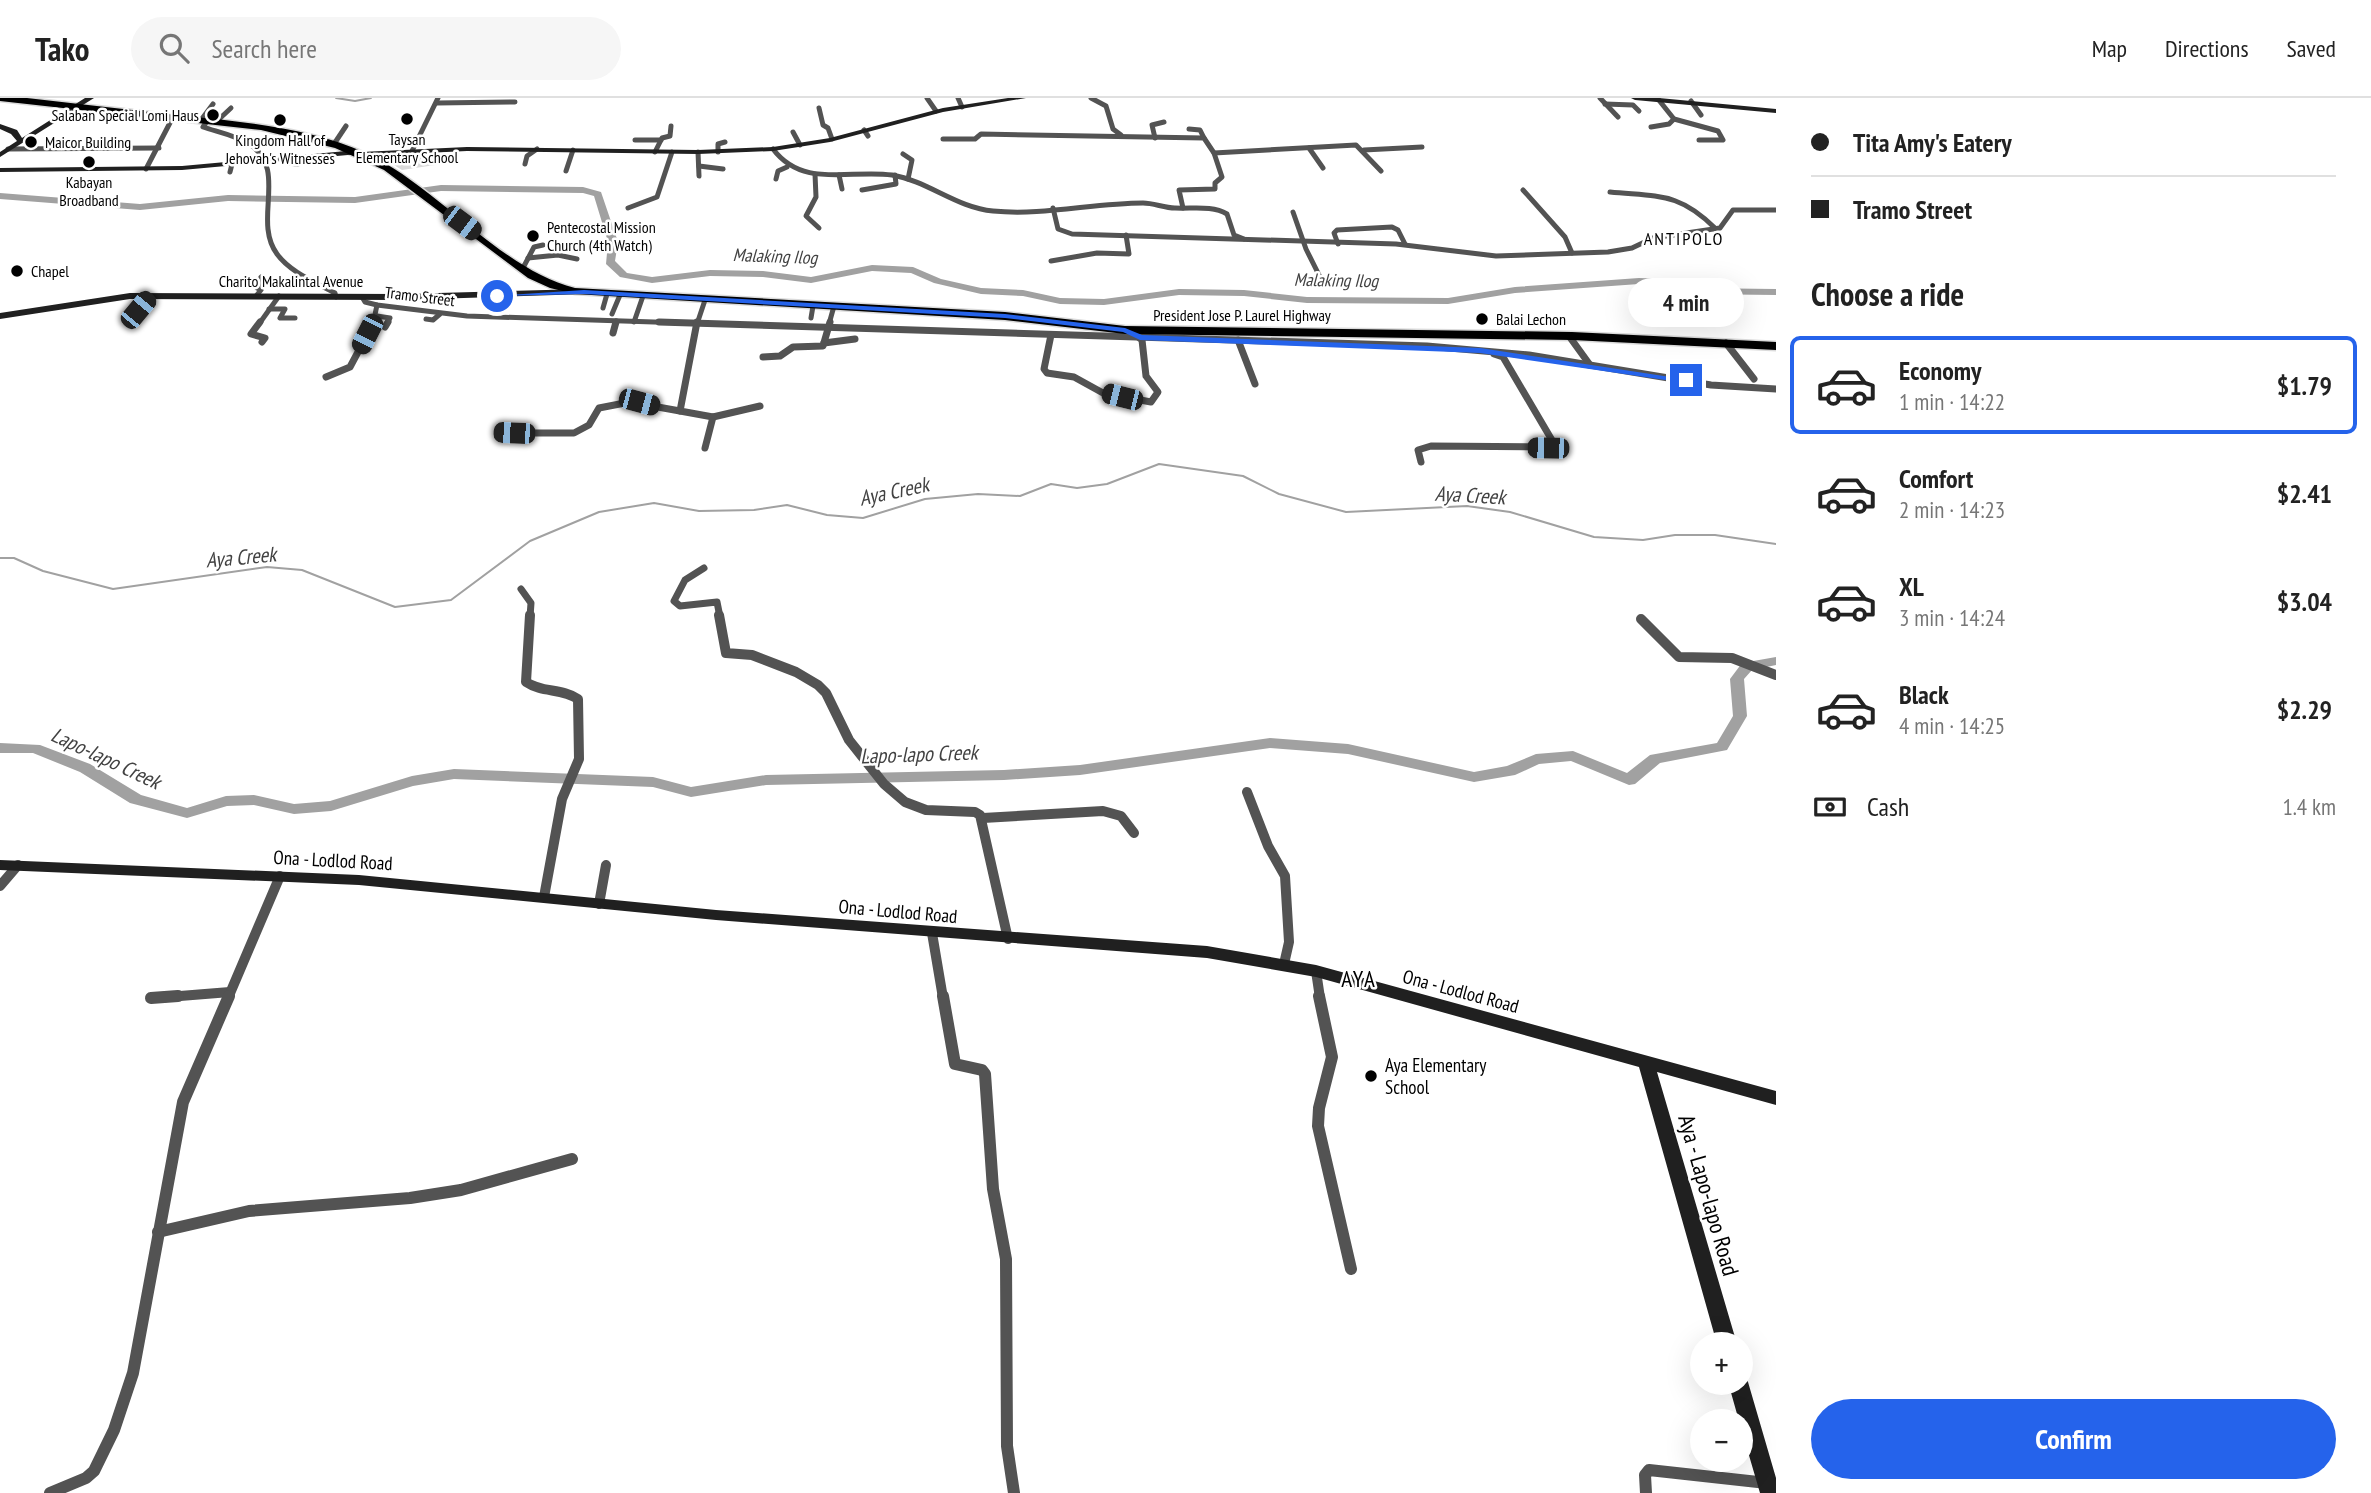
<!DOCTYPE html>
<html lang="en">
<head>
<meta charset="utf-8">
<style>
	body { margin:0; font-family:"PT Sans Narrow",sans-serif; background:#f6f6f6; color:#222; height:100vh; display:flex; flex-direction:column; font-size:26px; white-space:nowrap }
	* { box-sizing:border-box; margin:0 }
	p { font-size:23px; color:#767676 }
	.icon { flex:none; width:38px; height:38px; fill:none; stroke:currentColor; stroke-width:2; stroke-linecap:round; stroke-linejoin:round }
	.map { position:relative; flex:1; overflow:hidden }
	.panel { display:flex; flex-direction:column; background:#fff; width:595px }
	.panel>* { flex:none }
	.top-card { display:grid; align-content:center; height:154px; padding:0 35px; background:#fff }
	.buttons { position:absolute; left:1690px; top:1234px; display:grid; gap:14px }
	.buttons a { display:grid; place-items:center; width:63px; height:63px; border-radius:50%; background:#fff; box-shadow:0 7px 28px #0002; font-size:35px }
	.end { position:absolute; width:32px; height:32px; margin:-16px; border:9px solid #2563eb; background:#fff; box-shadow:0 0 0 4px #fff }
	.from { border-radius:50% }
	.bubble { position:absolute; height:49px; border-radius:24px; background:#fff; box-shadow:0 7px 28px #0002; font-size:23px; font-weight:600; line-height:49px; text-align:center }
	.car { position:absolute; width:21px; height:42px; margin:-21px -10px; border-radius:9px; box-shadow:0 0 5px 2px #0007; background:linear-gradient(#222 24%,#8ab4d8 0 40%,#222 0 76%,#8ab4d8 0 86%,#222 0) }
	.top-card b { display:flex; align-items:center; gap:24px; height:66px; font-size:26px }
	.top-card b+b { border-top:2px solid #e0e0e0 }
	.top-card i { width:18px; height:18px; background:#222 }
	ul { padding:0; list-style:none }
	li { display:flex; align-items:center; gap:21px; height:98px; margin:0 14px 10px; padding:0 21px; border:4px solid transparent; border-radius:10px }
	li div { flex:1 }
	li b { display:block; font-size:26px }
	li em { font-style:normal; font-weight:600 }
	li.current { border-color:#2563eb }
	li>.icon { width:63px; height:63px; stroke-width:1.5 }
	h2 { padding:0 35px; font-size:32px; line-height:84px }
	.pay { display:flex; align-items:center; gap:18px; height:77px; padding:0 35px; font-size:26px }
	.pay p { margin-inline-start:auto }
	.primary-button { display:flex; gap:14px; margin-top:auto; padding:14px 35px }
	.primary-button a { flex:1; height:80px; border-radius:42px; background:#2563eb; color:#fff; font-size:28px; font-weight:600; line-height:80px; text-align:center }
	header { display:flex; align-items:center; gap:42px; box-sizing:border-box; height:98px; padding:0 35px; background:#fff; border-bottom:2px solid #e0e0e0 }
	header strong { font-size:33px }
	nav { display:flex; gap:38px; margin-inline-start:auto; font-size:24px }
	.search { width:490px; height:63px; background:#f6f6f6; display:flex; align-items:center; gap:18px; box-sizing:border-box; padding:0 24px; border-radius:38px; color:#767676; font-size:26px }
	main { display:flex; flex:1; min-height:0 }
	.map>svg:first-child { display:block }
</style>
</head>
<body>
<header>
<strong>Tako</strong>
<div class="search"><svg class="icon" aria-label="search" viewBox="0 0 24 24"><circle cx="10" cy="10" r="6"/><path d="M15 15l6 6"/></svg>Search here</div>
<nav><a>Map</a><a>Directions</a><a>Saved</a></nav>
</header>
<main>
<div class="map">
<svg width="1776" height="1395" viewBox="0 0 1776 1395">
	<rect width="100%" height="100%" fill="#fff"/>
	<!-- green -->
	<polygon fill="#dadada" points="437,53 435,67 402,72 378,57"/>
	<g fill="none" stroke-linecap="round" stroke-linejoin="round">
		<!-- stream -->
		<g stroke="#a1a1a1" stroke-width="2">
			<polyline points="336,0 355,3 371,0"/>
			<polyline points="0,460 14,460 43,473 113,491 267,469 302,472 395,509 451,502 530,443 599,414 654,405 699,413 754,412 787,407 827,417 863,420 925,401 978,396 1020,398 1051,386 1077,390 1107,386 1159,366 1243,378 1279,396 1346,414 1467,408 1510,414 1594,439 1643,442 1675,437 1715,437 1776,446"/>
		</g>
		<!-- river -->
		<g fill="#a1a1a1" fill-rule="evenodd">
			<polygon points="441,87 583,89 601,94 618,144 615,163 627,175 652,179 710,172 763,173 811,179 872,167 913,169 941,181 981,190 1023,192 1060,200 1104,201 1179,191 1244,192 1307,199 1448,200 1515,189 1639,180 1666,181 1691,190 1776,191 1776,197 1690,196 1665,187 1639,186 1515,195 1448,206 1307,205 1244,198 1179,197 1104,207 1060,206 1023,198 981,196 934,185 911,175 872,173 811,185 763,179 710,178 652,185 620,179 606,166 608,144 594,98 583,95 441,93 355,105 228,103 140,112 0,101 0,95 140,106 228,97 355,99"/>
			<polygon points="1776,559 1776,567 1752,572 1744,581 1747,618 1727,652 1660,665 1635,686 1629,687 1571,663 1539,666 1515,677 1474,684 1348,656 1270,650 1080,677 1004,682 766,687 691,699 653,689 454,681 413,688 331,713 294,716 254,707 227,708 187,720 130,705 80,674 33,655 0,655 0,645 40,647 90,666 141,697 187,710 226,698 254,697 294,706 330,703 412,678 454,671 653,679 691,689 766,677 1004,672 1080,667 1270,640 1348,646 1474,674 1507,668 1536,656 1573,653 1627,675 1650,657 1717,645 1733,618 1730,581 1742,565"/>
		</g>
		<defs>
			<path id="highway" d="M0 0H27C79 6 132 12 185 18 246 24 310 30 366 55 437 88 501 172 575 190L1005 214 1125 228 1572 234 1776 244V252L1572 242 1125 236 1005 222 575 196 550 190 528 180 384 72 335 50 261 32 0 3Z"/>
		</defs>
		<!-- highway casing -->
		<use href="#highway" stroke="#dbdbdb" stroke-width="3"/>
		<!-- street-far3 -->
		<g stroke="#535353" stroke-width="5">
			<polyline points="927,0 936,13"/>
			<polyline points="958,0 962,9"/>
			<polyline points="1091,0 1106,8 1113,31 1121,37"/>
			<polyline points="1600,0 1618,19"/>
			<polyline points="1658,1 1674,21 1718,33 1723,42 1699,42"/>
			<polyline points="1691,3 1701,17"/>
			<polyline points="437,5 515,4"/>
			<polyline points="1605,6 1633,7 1639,13"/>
			<polyline points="819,10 823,27 828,30 832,41"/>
			<polyline points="201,22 213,6"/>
			<path d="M207 23 203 29C218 34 235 37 249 46 289 71 252 122 277 156 290 174 315 184 335 195L336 199"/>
			<polyline points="216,24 231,10"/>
			<polyline points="1651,29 1669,26 1674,21"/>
			<polyline points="1189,31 1200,32 1204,40"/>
			<polyline points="864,32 868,38"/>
			<polyline points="793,34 800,47"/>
			<polyline points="1155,40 1152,27 1164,24"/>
			<polyline points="943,41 975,41 981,36 1204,40 1214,55 1222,79 1215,85 1215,91 1179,92 1183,110"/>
			<polyline points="635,42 661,42"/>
			<polyline points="334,46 346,28"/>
			<polyline points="1309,50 1323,70"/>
			<polyline points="8,51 159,50"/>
			<path d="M773 51C803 91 850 71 892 77 928 83 957 110 993 113 1043 118 1093 105 1143 105 1154 105 1164 110 1175 110 1192 111 1212 107 1227 116L1234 137 1244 141"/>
			<polyline points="1364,52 1422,49"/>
			<polyline points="412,53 438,0"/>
			<polyline points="655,54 662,40 670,38 671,28"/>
			<polyline points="698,54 699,78"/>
			<polyline points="718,54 718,46 725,44"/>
			<polyline points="1214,55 1356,47 1381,73"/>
			<polyline points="903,56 912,62 908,81"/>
			<polyline points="285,65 298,66"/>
			<polyline points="525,66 527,58 537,51"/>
			<polyline points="699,68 723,71"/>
			<polyline points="146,71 173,19"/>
			<polyline points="566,73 573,52"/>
			<polyline points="230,74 232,66"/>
			<polyline points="815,76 816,99 806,118 819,130"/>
			<polyline points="839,77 842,91"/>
			<polyline points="776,81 778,73 787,69"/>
			<polyline points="862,92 896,86 895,77"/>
			<polyline points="1523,92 1565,139 1572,155"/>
			<path d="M1610 94C1659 99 1679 94 1716 131"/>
			<polyline points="628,110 657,99 672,54"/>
			<polyline points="1053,110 1058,131 1072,136 1396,146 1496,158 1608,154 1632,150 1653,140 1720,130 1733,112 1776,112"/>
			<polyline points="1293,114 1306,151 1323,185"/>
			<polyline points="1338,146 1334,135 1337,132 1392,129 1398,132 1405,146"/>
			<polyline points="528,160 558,157 577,161"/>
			<polyline points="1051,163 1097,155 1129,156 1126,137"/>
			<polyline points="523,170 534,149 543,147"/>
			<polyline points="256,198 261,192 257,190 263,182 261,179"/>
			<polyline points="362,199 365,204 377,207 467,218 715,226"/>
			<polyline points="603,210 607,196"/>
			<polyline points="269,211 285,211 280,220 295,220"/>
			<polyline points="138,212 149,198"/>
			<polyline points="612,216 620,197"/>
			<polyline points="377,218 390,220 387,226"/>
			<polyline points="811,220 813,208"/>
			<polyline points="426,221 433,222 440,216"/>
			<polyline points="634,224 643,198"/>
			<polyline points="259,226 279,198"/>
			<polyline points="373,226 377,207"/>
			<polyline points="615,226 616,223"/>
			<polyline points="697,226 705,202"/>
			<polyline points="829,226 834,208"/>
		</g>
		<!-- street-far2 -->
		<g stroke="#535353" stroke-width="7">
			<polyline points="260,224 251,236 265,240 262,244"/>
			<polyline points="659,224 1427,248 1529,257 1711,287 1776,291"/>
			<polyline points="697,224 680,313 713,319 760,308"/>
			<polyline points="385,229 388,224"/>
			<polyline points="613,235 616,224"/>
			<polyline points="1051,237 1044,271 1047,275 1074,279 1103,295 1151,304 1158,294 1146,278 1142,242 1136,237"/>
			<polyline points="1569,238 1590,267"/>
			<polyline points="1238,242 1255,286"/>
			<polyline points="824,245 855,241"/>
			<polyline points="1726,245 1754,281"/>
			<polyline points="763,259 780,258 793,249 823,248 830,224"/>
			<polyline points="326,279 350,269 374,224"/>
			<polyline points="499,335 574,335 589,327 599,310 630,304 680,313"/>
			<polyline points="705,350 713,319"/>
			<polyline points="1421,364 1418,352 1431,348 1556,349 1503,259 1494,256"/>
			<polyline points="704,470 685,482 674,503 680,508 717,504 720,519"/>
			<polyline points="521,491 531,505 530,519"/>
		</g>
		<!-- street-far1 -->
		<g stroke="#535353" stroke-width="10">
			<path d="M530 517 526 584C542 595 562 590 578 601L579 661 562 701 544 799"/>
			<polyline points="719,517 726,555 752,557 796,574 818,587 826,595 849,642 884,686 905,704 926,712 975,714 980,717 1008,841"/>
			<polyline points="1641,521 1679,559 1732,560 1776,577"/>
			<polyline points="1247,694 1268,748 1285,778 1289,844 1284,866"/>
			<polyline points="983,720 1103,713 1121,718 1134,735"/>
			<polyline points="0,788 18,767"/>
			<polyline points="599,806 606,767"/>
			<polyline points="932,835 943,900"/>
			<polyline points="1316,873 1320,900"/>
			<polyline points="155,900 230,894"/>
			<polyline points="228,900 280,778"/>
		</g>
		<!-- street -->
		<g stroke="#535353" stroke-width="12">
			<polyline points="943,898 955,966 982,972 985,976 993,1091 1006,1161 1007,1348 1014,1395"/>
			<polyline points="1319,898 1332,959 1319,1010 1318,1028 1351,1171"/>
			<polyline points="151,900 178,898"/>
			<polyline points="158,1134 249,1113 410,1100 461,1092 572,1061"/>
			<polyline points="50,1395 86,1380 94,1373 114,1332 133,1275 183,1004 229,898"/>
			<polyline points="1646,1395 1645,1377 1649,1372 1767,1385"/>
		</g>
		<!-- secondary -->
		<g fill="#202020" fill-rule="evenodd">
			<polygon points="85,0 94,0 0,59 0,54 17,43 11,36 0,31 0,26 17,32 22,40"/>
			<polygon points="1008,0 1026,0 943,14 830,44 773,53 698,56 467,53 363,58 359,56 182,72 0,74 0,70 182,68 357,52 361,54 467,49 698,52 773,49 830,40 943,10"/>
			<polygon points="1631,0 1659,0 1776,11 1776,15 1635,2"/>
			<polygon points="584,191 587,192 587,196 402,202 130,201 0,221 0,215 130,195 402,196"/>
			<polygon points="0,762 359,777 716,812 1207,848 1316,867 1776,993 1776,1007 1657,974 1737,1246 1717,1246 1639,969 1316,879 1207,860 716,822 359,787 0,772"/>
			<polygon points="1741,1276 1745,1277 1748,1284 1776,1380 1776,1395 1760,1395 1741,1330 1741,1323 1739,1323 1728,1284 1741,1284"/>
		</g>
		<!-- highway -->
		<use href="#highway" fill="#000" fill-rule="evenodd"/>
	</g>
	<!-- route -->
	<polygon fill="#2563eb" points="584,192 1005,216 1125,230 1142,237 1480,250 1690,282 1686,285 1480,255 1140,242 1123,234 1005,220 584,196 493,198"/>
	<!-- markers -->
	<g fill="#000" stroke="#fff" stroke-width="2.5">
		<circle cx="213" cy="17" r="7"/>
		<circle cx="407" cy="21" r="7"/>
		<circle cx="280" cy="22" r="7"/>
		<circle cx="31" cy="44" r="7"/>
		<circle cx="89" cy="64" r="7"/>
		<circle cx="533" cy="138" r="7"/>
		<circle cx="17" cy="173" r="7"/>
		<circle cx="1482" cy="221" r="7"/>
		<circle cx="1371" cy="978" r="7"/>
	</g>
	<g text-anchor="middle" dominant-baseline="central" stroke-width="5" stroke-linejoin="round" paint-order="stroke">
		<!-- far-poi labels -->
		<g font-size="16" fill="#000" stroke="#fff" text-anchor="start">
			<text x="199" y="17" text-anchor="end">Salaban Special Lomi Haus</text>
			<text x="407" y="41" text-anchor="middle">Taysan<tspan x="407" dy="18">Elementary School</tspan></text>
			<text x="280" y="42" text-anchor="middle">Kingdom Hall of<tspan x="280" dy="18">Jehovah's Witnesses</tspan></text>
			<text x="45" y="44">Maicor Building</text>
			<text x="89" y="84" text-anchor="middle">Kabayan<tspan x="89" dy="18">Broadband</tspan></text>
			<text x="547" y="129">Pentecostal Mission<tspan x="547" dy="18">Church (4th Watch)</tspan></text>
			<text x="31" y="173">Chapel</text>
			<text x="1496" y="221">Balai Lechon</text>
		</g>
		<!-- far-street labels -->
		<g font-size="16" fill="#000" stroke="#fff">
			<text x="291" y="183">Charito Makalintal Avenue</text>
			<text transform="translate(420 198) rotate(7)">Tramo Street</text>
			<text x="1242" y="217">President Jose P. Laurel Highway</text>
		</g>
		<!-- far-neighbourhood labels -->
		<g font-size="18" letter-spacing="2" fill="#000" stroke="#fff">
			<text x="1684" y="140">ANTIPOLO</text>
		</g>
		<!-- far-water labels -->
		<g font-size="18" font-style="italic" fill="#424242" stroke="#fff">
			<text transform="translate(775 158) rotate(2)">Malaking Ilog</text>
			<text transform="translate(1336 182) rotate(1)">Malaking Ilog</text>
		</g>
		<!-- street labels -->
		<g font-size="19" fill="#000" stroke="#fff">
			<text transform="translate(333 762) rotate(3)">Ona - Lodlod Road</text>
			<text transform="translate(898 813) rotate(5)">Ona - Lodlod Road</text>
			<text transform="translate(1461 893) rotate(15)">Ona - Lodlod Road</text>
		</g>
		<!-- poi labels -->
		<g font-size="19" fill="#000" stroke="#fff" text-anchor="start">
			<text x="1385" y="967">Aya Elementary<tspan x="1385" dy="22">School</tspan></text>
		</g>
		<!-- water labels -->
		<g font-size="21" font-style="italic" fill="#424242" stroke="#fff">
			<text transform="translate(894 393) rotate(-12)">Aya Creek</text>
			<text transform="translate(1470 397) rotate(3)">Aya Creek</text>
			<text transform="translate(241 459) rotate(-5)">Aya Creek</text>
			<text transform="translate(919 656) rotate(-2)">Lapo-lapo Creek</text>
			<text transform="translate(106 660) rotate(25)">Lapo-lapo Creek</text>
		</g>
		<!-- quarter labels -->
		<g font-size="23" letter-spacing="2" fill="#000" stroke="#fff">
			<text x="1359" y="880">AYA</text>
		</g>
		<!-- near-street labels -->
		<g font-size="23" fill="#000" stroke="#fff">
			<text transform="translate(1709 1097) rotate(74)">Aya - Lapo-lapo Road</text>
		</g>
	</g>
</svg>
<div class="buttons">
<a>+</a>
<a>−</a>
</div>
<i class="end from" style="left:497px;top:198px"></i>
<i class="end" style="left:1686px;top:282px"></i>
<div class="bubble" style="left:1628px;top:180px;width:116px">4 min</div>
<i class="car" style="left:462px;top:125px;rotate:127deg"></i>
<i class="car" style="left:138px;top:212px;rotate:40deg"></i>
<i class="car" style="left:367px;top:236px;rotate:207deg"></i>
<i class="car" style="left:1122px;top:299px;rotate:284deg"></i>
<i class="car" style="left:639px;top:304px;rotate:105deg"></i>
<i class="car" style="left:514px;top:335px;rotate:272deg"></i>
<i class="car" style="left:1548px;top:350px;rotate:271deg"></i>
</div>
<section class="panel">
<div class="top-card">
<b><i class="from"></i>Tita Amy's Eatery</b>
<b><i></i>Tramo Street</b>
</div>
<h2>Choose a ride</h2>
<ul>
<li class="current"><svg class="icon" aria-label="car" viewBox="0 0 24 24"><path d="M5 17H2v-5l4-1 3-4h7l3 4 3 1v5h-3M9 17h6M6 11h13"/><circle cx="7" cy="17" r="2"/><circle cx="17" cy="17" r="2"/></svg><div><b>Economy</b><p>1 min · 14:22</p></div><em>$1.79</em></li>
<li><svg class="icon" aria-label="car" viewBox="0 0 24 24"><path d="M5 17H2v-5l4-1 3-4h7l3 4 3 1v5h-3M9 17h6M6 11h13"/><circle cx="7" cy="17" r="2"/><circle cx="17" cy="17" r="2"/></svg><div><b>Comfort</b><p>2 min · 14:23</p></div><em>$2.41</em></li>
<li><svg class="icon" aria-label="car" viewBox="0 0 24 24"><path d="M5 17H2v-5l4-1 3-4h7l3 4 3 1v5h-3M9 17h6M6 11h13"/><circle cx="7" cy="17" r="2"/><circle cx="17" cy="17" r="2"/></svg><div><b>XL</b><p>3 min · 14:24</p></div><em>$3.04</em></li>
<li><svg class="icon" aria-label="car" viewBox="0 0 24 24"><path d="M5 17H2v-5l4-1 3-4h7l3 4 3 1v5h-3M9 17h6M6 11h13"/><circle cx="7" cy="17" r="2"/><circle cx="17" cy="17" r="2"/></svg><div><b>Black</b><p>4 min · 14:25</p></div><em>$2.29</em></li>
</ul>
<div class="pay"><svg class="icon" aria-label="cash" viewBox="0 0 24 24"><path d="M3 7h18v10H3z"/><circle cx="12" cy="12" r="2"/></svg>Cash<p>1.4 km</p></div>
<div class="primary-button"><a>Confirm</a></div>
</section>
</main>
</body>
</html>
